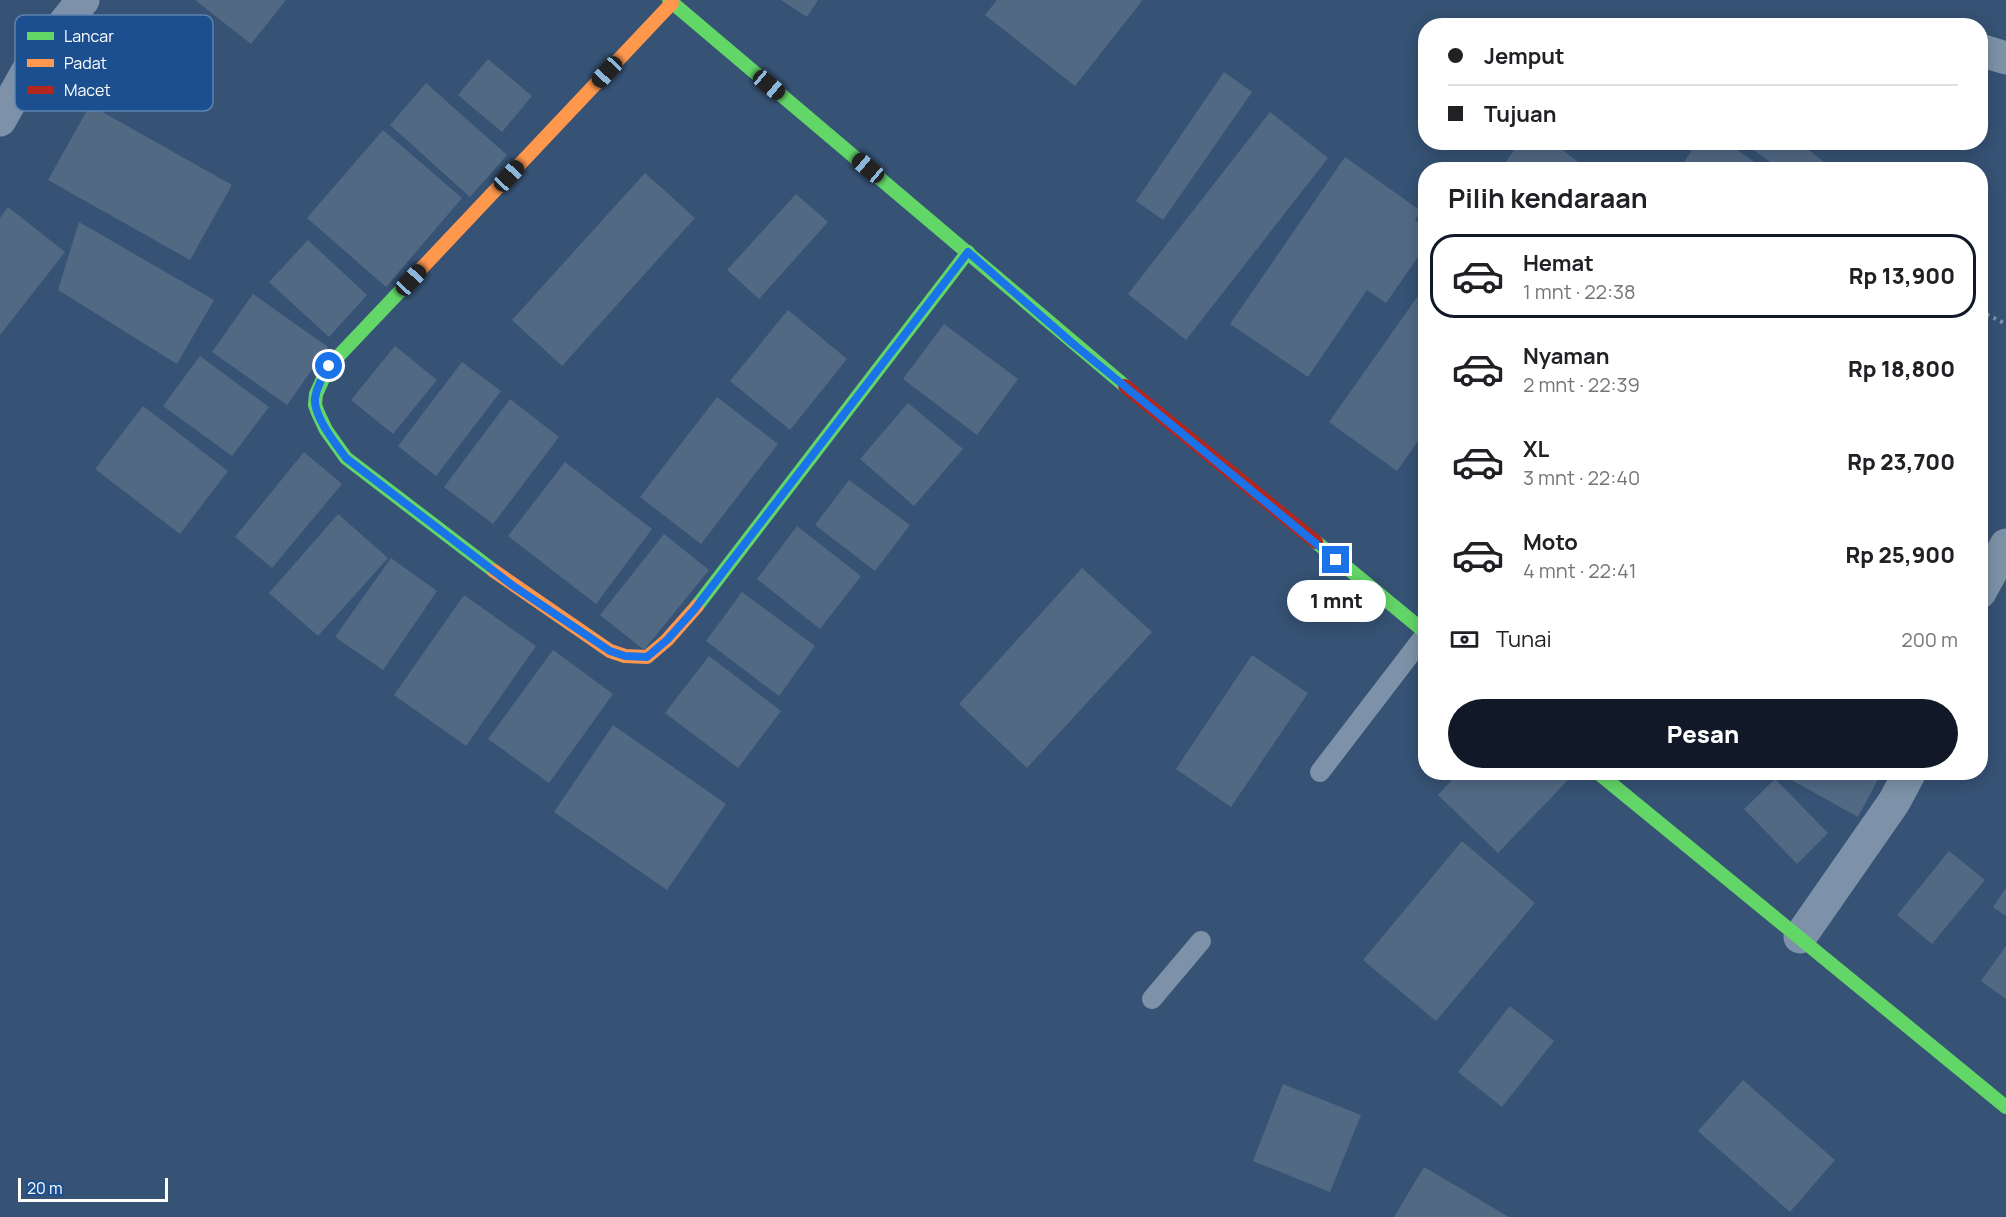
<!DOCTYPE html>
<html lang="id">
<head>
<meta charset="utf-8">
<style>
	body { margin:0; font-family:Manrope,sans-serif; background:#f2f2f2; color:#202124; height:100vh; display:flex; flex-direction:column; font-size:22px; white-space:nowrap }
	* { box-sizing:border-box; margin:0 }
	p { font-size:20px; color:#757577 }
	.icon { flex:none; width:33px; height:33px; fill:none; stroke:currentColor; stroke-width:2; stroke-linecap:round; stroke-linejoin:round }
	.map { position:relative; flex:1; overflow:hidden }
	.panel { position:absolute; left:1418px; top:162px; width:570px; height:618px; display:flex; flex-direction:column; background:#fff; border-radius:24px; box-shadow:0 3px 15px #0003 }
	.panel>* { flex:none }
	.top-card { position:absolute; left:1418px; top:18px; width:570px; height:132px; border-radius:24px; box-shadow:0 3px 15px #0003; display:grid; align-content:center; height:132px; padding:0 30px; background:#fff }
	.scale { position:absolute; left:18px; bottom:15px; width:150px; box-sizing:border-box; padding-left:6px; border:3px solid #fff; border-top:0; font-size:16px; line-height:21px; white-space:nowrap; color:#fff; -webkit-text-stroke:4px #1b4f8f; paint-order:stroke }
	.end { position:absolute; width:27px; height:27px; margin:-14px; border:8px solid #1a73e8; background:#fff; box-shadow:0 0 0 3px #fff }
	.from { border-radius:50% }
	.bubble { position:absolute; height:42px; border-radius:21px; background:#fff; box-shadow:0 3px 15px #0003; font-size:20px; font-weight:800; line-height:42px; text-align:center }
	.car { position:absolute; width:18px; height:36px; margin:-18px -9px; border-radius:8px; box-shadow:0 0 4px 2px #0007; background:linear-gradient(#222 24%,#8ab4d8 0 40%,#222 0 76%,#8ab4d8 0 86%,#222 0) }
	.top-card b { display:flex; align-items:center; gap:21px; height:57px; font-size:22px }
	.top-card b+b { border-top:2px solid #e0e0e0 }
	.top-card i { width:15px; height:15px; background:#202124 }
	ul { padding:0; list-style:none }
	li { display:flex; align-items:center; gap:18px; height:84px; margin:0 12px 9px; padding:0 18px; border:3px solid transparent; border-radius:24px }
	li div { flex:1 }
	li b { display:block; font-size:22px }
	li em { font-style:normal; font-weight:800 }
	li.active { border-color:#111827 }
	li>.icon { width:54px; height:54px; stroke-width:1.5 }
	h2 { padding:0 30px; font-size:27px; line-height:72px }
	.pay { display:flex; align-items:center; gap:15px; height:66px; padding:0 30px; font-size:22px }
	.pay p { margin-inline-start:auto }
	.primary-button { display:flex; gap:12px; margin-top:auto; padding:12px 30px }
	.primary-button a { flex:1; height:69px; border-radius:36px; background:#111827; color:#fff; font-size:24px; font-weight:800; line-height:69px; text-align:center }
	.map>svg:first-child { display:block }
</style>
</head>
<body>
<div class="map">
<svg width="2006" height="1217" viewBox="0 0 2006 1217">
	<rect width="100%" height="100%" fill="#365274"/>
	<!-- building -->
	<g fill="#526984">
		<polygon points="195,0 286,0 251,44"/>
		<polygon points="781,0 818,0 807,17"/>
		<polygon points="997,0 1140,0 1142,1 1075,86 985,15"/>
		<polygon points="488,59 532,96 502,132 458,95"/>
		<polygon points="1224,72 1252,92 1163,220 1136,201"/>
		<polygon points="426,83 507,155 470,197 390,125"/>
		<polygon points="90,105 232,185 190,260 48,180"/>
		<polygon points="1270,112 1328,158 1186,340 1128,294"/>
		<polygon points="383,130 462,198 386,287 307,218"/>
		<polygon points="1520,142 1553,142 1588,170 1500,170"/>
		<polygon points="1697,142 1726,142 1766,170 1679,170"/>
		<polygon points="1749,142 1798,142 1827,164 1823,170 1781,170 1747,145"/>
		<polygon points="1345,157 1421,211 1415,220 1425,228 1425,247 1386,303 1367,290 1308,377 1230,324"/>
		<polygon points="645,173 695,218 562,366 512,320"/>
		<polygon points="796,194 828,222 759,299 727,270"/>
		<polygon points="8,207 65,252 0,335 0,218"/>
		<polygon points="79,222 214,300 177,364 58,290"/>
		<polygon points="308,240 367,295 329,337 269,282"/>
		<polygon points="1425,286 1425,431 1397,471 1329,422"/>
		<polygon points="253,294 328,347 287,405 212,352"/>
		<polygon points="788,310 847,359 790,430 730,381"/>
		<polygon points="944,324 1018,379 977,435 903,379"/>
		<polygon points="395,346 437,380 393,434 351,400"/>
		<polygon points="200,356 269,407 232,456 163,406"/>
		<polygon points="462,362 501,391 436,476 398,446"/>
		<polygon points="717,397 778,444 701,544 640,497"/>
		<polygon points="510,399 559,437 493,524 444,487"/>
		<polygon points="908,403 963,449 914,506 860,459"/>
		<polygon points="143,406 228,471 180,534 95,469"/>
		<polygon points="304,452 342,484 272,568 235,537"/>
		<polygon points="565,462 652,529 596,604 508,536"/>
		<polygon points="849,480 910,525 875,571 815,525"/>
		<polygon points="338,514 388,558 318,636 269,593"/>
		<polygon points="797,526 861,576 820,629 757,579"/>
		<polygon points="664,534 709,570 644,650 600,615"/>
		<polygon points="391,558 437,591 383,670 335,637"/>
		<polygon points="1082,568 1152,632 1027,768 959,704"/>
		<polygon points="742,592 815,646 779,696 706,641"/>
		<polygon points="464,595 536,646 466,746 394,695"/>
		<polygon points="553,650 613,694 549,783 488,739"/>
		<polygon points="1252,655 1308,693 1231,807 1176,769"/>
		<polygon points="709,656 781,711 738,768 665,713"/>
		<polygon points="613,725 726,804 667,890 554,812"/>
		<polygon points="1459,772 1565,772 1570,778 1498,853 1438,795"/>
		<polygon points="1777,772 1882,772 1858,817"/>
		<polygon points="1775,779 1828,833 1797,864 1744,809"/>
		<polygon points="1462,841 1535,903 1436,1021 1363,960"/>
		<polygon points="1949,851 1985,880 1932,944 1897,915"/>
		<polygon points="2006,888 2006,916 1993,907"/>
		<polygon points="2006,946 2006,999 1981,981"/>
		<polygon points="1510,1006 1554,1041 1502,1107 1458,1072"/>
		<polygon points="1743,1080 1835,1160 1790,1212 1698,1131"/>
		<polygon points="1283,1084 1361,1115 1330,1192 1253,1161"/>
		<polygon points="1424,1167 1509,1217 1394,1217"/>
	</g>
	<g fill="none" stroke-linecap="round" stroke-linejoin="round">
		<!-- path -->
		<polyline stroke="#7d92a8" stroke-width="4" stroke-dasharray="3 4.5" stroke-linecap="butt" points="1980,311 2006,324"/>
		<!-- lane -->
		<g stroke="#7d92a8" stroke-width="20">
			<polyline points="1320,772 1425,635"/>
			<polyline points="1152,999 1201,941"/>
		</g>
		<!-- street -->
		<g stroke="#7d92a8" stroke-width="33">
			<polyline points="1980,50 2006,58"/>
			<polyline points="0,120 31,65 83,0"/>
			<polyline points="1980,592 2006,545"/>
			<polyline points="1800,937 1894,802 1910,772"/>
		</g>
		<!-- fast -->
		<g stroke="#63d668" stroke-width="14">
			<polyline points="669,0 1125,386"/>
			<polyline points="404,287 329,366 316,394 315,405 318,413 326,430 346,458 494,571"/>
			<polyline points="1316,542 1425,632"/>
			<polyline points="697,606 968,252"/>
			<polyline points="1597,772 2006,1107"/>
		</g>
		<!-- slow -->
		<g stroke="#ff974d" stroke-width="14">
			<polyline points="404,287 672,3"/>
			<polyline points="494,571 610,651 625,656 647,657 667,640 697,606"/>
		</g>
		<!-- jam -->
		<polyline stroke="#b3261e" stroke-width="14" points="1125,386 1316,542"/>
	</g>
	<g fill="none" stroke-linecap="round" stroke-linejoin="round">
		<!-- route -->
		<path stroke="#1a73e8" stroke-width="8" d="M329 366C323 376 317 386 315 398 313 416 336 444 346 458L512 585 610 651 625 656 647 657 667 640 694 610 968 252 1071 342 1336 560"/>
	</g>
	<!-- legend -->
	<rect x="15" y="15" width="198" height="96" rx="9" fill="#1b4f8f" stroke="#5f84b1" stroke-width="1.5"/>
	<rect x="27" y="32" width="27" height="8" fill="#63d668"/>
	<rect x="27" y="59" width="27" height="8" fill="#ff974d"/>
	<rect x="27" y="86" width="27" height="8" fill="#b3261e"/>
	<g font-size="16" fill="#fff">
		<text x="64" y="42">Lancar</text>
		<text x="64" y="69">Padat</text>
		<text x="64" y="96">Macet</text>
	</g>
</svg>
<div class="scale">20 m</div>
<i class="end from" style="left:329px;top:366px"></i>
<i class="end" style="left:1336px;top:560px"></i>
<div class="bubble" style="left:1287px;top:580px;width:99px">1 mnt</div>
<i class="car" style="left:607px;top:72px;rotate:223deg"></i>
<i class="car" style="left:769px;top:85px;rotate:130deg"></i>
<i class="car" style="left:868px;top:168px;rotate:310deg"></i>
<i class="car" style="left:509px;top:176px;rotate:43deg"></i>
<i class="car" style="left:411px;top:280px;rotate:43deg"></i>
<div class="top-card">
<b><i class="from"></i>Jemput</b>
<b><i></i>Tujuan</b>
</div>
<section class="panel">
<h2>Pilih kendaraan</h2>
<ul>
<li class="active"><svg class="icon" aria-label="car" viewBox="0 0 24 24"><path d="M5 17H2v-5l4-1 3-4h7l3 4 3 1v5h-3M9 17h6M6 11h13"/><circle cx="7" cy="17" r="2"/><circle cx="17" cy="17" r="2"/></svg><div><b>Hemat</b><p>1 mnt · 22:38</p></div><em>Rp 13,900</em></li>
<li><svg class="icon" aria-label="car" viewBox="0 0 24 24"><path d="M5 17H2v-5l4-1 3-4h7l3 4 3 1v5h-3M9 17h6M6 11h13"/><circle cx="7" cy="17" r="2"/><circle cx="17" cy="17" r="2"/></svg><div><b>Nyaman</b><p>2 mnt · 22:39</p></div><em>Rp 18,800</em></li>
<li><svg class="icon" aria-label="car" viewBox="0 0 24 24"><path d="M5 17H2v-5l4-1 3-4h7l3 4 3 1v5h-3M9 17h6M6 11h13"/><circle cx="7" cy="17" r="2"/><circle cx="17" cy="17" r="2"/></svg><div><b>XL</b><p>3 mnt · 22:40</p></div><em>Rp 23,700</em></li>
<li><svg class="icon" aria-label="car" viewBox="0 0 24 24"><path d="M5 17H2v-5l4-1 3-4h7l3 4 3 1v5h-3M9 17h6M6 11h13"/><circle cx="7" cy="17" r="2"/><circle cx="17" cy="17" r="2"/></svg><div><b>Moto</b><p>4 mnt · 22:41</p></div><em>Rp 25,900</em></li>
</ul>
<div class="pay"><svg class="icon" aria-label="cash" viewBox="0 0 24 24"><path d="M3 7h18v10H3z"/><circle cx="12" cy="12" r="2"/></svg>Tunai<p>200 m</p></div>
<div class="primary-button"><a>Pesan</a></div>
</section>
</div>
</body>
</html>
